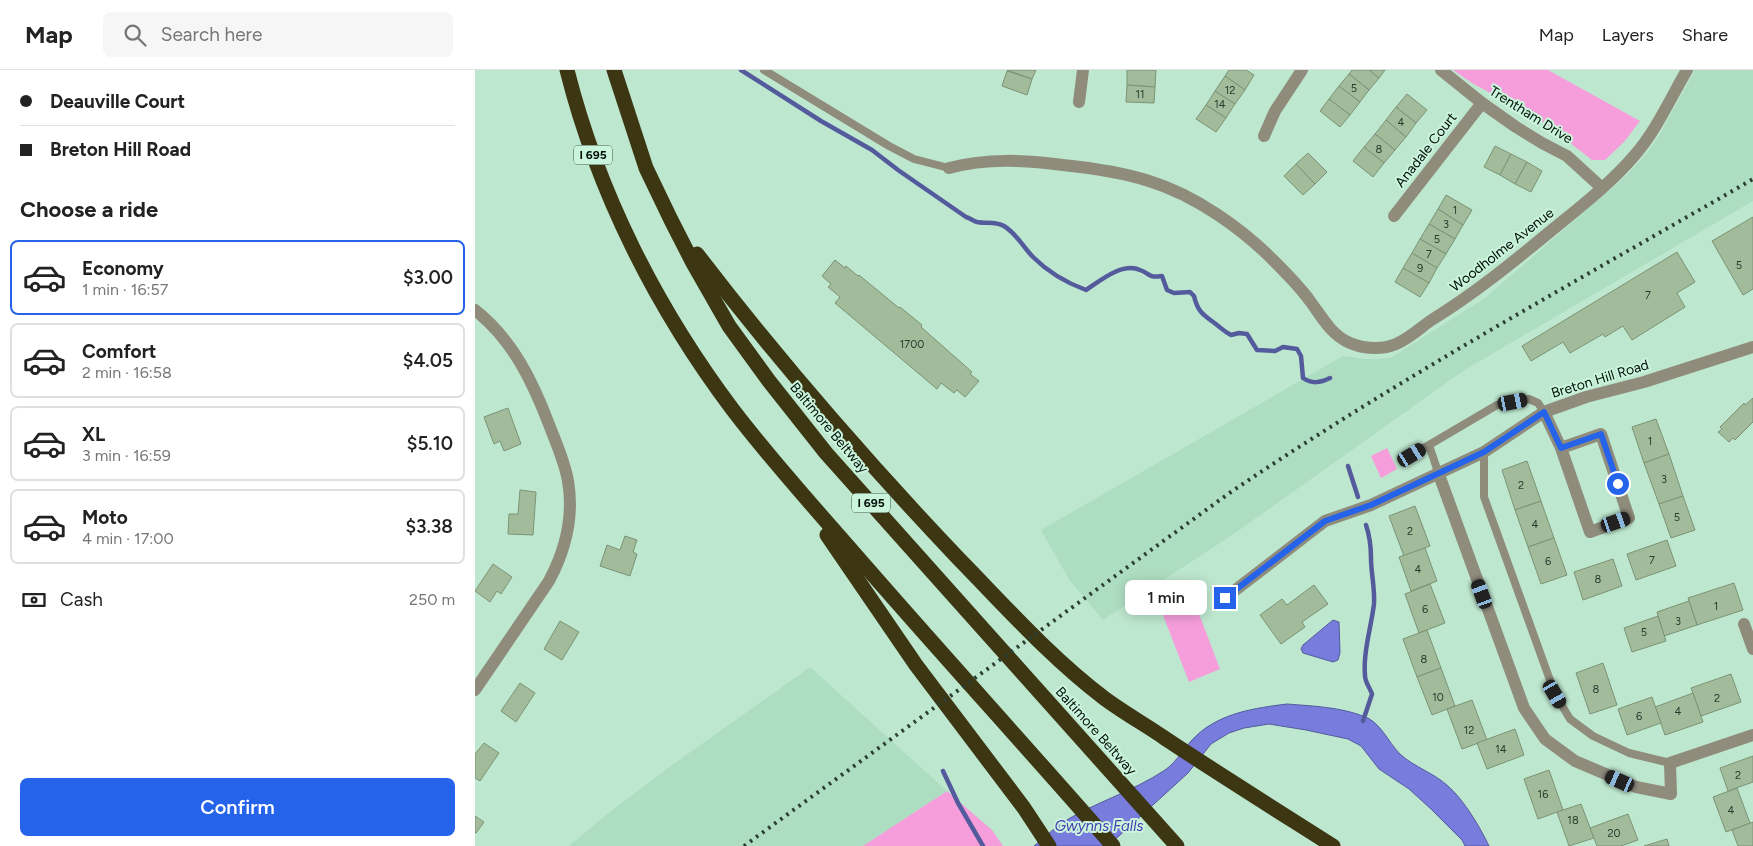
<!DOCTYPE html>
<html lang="en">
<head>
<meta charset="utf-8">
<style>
	body { margin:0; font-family:Figtree,sans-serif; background:#f6f6f6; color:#222; height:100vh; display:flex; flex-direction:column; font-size:19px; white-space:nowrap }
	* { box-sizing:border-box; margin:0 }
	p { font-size:16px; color:#767676 }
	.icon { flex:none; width:28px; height:28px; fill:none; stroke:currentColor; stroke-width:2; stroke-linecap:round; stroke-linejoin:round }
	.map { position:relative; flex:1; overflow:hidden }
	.side { display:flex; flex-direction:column; background:#fff; width:475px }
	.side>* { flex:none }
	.banner { display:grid; align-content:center; height:110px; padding:0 20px; background:#fff }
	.end { position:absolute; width:22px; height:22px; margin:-11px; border:6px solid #2563eb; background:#fff; box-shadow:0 0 0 2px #fff }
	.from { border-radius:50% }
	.bubble { position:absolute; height:35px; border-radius:8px; background:#fff; box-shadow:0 2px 12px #0003; font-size:16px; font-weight:600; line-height:35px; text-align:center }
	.car { position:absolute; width:15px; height:30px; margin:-15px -8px; border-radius:6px; box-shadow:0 0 4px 1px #0007; background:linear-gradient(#222 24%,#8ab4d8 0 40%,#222 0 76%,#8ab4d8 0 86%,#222 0) }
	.banner b { display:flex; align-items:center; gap:18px; height:48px; font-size:19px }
	.banner b+b { border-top:1px solid #e0e0e0 }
	.banner i { width:12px; height:12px; background:#222 }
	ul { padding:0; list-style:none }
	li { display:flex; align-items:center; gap:15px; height:75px; margin:0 10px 8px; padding:0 10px; border:2px solid #e0e0e0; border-radius:8px }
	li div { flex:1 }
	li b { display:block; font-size:19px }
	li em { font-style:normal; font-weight:600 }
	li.current { border-color:#2563eb }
	li>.icon { width:45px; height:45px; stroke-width:1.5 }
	h2 { padding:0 20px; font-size:22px; line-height:60px }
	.pay { display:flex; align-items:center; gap:12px; height:55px; padding:0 20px; font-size:19px }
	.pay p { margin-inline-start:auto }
	.action { display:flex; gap:10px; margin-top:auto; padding:10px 20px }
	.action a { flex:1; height:58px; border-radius:8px; background:#2563eb; color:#fff; font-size:20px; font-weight:600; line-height:58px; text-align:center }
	header { display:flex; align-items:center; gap:30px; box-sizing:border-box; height:70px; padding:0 25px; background:#fff; border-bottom:1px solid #e0e0e0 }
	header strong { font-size:24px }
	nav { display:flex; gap:28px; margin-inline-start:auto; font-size:18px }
	.search { width:350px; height:45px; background:#f6f6f6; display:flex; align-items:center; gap:12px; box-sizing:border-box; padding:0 18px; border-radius:8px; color:#767676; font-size:19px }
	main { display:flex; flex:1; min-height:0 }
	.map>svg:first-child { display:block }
</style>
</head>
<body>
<header>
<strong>Map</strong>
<div class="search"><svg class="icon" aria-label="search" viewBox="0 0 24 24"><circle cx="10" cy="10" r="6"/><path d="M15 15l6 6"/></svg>Search here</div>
<nav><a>Map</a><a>Layers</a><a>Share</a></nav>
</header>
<main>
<section class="side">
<div class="banner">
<b><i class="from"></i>Deauville Court</b>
<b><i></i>Breton Hill Road</b>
</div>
<h2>Choose a ride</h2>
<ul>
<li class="current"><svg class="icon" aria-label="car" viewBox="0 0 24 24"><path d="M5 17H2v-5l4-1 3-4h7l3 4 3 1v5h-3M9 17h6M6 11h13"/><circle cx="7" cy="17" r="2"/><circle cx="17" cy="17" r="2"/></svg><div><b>Economy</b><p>1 min · 16:57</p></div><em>$3.00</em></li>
<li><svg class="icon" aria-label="car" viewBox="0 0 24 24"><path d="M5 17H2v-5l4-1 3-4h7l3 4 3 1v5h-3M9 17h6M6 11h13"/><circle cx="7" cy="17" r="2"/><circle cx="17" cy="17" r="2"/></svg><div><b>Comfort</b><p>2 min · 16:58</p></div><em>$4.05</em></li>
<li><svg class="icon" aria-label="car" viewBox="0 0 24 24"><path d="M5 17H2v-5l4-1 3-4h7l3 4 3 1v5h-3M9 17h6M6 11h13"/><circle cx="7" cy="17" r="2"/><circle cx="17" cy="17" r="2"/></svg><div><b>XL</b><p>3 min · 16:59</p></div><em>$5.10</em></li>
<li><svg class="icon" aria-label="car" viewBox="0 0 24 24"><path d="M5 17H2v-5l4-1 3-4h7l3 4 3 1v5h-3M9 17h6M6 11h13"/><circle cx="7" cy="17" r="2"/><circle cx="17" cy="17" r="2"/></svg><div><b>Moto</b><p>4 min · 17:00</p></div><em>$3.38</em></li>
</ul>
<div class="pay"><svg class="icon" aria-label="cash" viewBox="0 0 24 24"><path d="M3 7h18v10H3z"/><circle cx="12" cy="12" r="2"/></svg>Cash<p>250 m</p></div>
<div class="action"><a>Confirm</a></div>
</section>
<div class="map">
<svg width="1278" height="776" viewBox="0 0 1278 776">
	<rect width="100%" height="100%" fill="#bee7cf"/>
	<!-- built -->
	<g fill="#aedec2">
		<polygon points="1220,0 1278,0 1278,131 988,301 763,461 628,550 595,511 566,460 868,286 889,289 904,289 917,287 1010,228 1152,105 1172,83 1186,62"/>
		<polygon points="335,597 472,721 388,776 94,776 131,745 193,698"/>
	</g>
	<!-- green -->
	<g fill="#f69edb">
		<polygon points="978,0 1073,0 1165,51 1149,72 1130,90 1117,90 1068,52 997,13"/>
		<polygon points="912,378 922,399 906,408 896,386"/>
		<polygon points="716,523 745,599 714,612 684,535"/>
		<polygon points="472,721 517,760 528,776 388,776"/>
	</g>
	<!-- water -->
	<g fill="#777cdd" stroke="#545b9d">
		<polygon points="858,550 864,552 865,583 863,590 858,592 828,583 826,579 828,575"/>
		<path d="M812 634C837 636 864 637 888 646 906 652 912 671 925 684 939 697 959 703 973 716 989 730 1005 757 1014 776H990L987 770 956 739 934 719 904 699 886 676 873 669 831 660 794 654 769 658 754 663 736 674 713 703 633 776H559C568 769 576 761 585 754 618 733 657 722 690 700 702 692 710 676 721 666 745 643 780 638 812 634Z"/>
	</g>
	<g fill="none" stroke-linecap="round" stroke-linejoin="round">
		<!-- stream -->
		<g stroke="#545b9d" stroke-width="4.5">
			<path d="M266 0 346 51 397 80 423 100 491 147C495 148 498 151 502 152 511 154 520 151 529 156 542 164 548 177 558 187 573 202 592 213 611 220 625 211 647 192 665 200 676 204 672 208 687 206L692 220 699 223 715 222 719 226C723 243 729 245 742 255 747 259 750 262 756 265L764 263 772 264 782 280 800 281 808 277 822 279 826 286 828 308C837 314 845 313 855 308"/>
			<polyline points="873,396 883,427"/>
			<path d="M888 651 897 624C895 618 890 612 890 606 888 582 896 558 899 534 900 518 896 503 896 488 896 476 895 467 891 455"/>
			<polyline points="468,701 483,733 508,776"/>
		</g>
	</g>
	<!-- building -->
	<g fill="#a2bc9b" stroke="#7b9374">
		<polygon points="532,0 561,0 557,9"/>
		<polygon points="652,0 681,0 680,17 652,15"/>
		<polygon points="754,0 771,0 779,5 770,20 750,6"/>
		<polygon points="877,0 894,0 904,8 894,20 874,4"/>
		<polygon points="894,0 910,0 904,8"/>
		<polygon points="532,1 557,9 552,25 527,16"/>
		<polygon points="874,4 894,20 885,32 864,16"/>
		<polygon points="750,6 770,20 760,34 740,21"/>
		<polygon points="652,15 680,17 679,33 651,32"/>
		<polygon points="864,16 885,32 875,45 854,29"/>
		<polygon points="740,21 760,34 751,48 731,35"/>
		<polygon points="932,24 952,40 941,53 921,37"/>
		<polygon points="854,29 875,45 865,57 845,41"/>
		<polygon points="731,35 751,48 741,62 721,49"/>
		<polygon points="921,37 941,53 931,67 911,50"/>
		<polygon points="911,50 931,67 920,80 900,64"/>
		<polygon points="900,64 920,80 909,93 889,77"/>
		<polygon points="1020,76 1036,84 1025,105 1009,97"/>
		<polygon points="889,77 909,93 898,107 878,91"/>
		<polygon points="833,83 852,102 840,114 821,94"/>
		<polygon points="1036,84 1052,92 1040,114 1025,105"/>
		<polygon points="1052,92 1067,101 1056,122 1040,114"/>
		<polygon points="821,94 840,114 828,125 809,106"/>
		<polygon points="971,125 997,140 988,155 963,139"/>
		<polygon points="963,139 988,155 980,169 954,154"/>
		<polygon points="1278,147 1278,219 1268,225 1237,171"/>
		<polygon points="954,154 980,169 971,184 945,169"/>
		<polygon points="945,169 971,184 962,198 937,183"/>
		<polygon points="1202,182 1220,212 1202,223 1210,237 1157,270 1148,256 1130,267 1128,264 1095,283 1088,272 1056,291 1047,276"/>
		<polygon points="937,183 962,198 954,213 928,198"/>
		<polygon points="360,190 370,198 371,196 383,206 384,205 424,238 425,237 447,255 446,257 497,302 495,304 504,311 490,327 482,320 479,323 466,313 462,319 360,233 365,227 353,217 356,214 347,206"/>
		<polygon points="928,198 954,213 945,227 920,212"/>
		<polygon points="1278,328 1278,352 1260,370 1258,368 1254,372 1243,362 1247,359 1245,357 1269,333 1270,335"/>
		<polygon points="33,338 46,374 29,381 25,371 19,374 9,347"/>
		<polygon points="1181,349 1194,384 1169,393 1157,357"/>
		<polygon points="1194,384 1208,426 1184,434 1169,393"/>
		<polygon points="1052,391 1066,431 1040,440 1027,400"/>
		<polygon points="45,420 61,422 58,465 33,464 34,444 43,444"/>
		<polygon points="1208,426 1220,460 1196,468 1184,434"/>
		<polygon points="1066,431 1079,468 1053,477 1040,440"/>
		<polygon points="940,436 955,476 929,486 914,446"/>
		<polygon points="150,466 162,470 158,482 162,484 155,506 125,496 132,475 145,480"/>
		<polygon points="1079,468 1092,505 1066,514 1053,477"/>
		<polygon points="1192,470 1201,496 1161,510 1152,484"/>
		<polygon points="950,478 962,511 936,521 924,487"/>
		<polygon points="1138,489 1147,516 1108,530 1099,502"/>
		<polygon points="18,494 37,507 26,524 22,521 15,532 0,521"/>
		<polygon points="1259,513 1268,540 1222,555 1213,528"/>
		<polygon points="955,514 970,553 944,563 930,524"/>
		<polygon points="839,515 853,534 827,552 830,557 806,574 785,545 807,529 812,535"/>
		<polygon points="1214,531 1222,555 1189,566 1182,542"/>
		<polygon points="1183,546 1191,571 1157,582 1149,558"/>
		<polygon points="85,551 104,562 87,590 69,579"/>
		<polygon points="952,560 966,598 942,607 928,569"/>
		<polygon points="1128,593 1142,635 1115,644 1101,603"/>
		<polygon points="966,598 980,636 957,645 942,607"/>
		<polygon points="1256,604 1266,632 1226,646 1216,618"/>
		<polygon points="45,613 60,623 41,652 26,641"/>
		<polygon points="1218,623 1228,652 1190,665 1180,637"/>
		<polygon points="1177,627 1186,653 1152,665 1143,639"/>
		<polygon points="997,630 1012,670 987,679 972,639"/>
		<polygon points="1040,659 1049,685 1012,699 1002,673"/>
		<polygon points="9,673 24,683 5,711 0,708 0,684"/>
		<polygon points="1278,686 1278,712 1253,721 1245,698"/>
		<polygon points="1074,700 1088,740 1063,749 1049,709"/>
		<polygon points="1262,718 1275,753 1251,762 1238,727"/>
		<polygon points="1106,734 1119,768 1094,776 1082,742"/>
		<polygon points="1153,744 1163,770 1146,776 1122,776 1115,758"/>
		<polygon points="0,746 9,752 1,763 0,763"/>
		<polygon points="1278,752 1278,776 1263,776 1257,760"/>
		<polygon points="1192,769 1194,776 1169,776"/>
	</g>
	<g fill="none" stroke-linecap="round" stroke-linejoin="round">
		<!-- service -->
		<g stroke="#8f8c7c" stroke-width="8">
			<polyline points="289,0 414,76 439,89 474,98"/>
			<polyline points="954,375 963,402"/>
			<polyline points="1009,382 1009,427 1080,624 1095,649 1118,666 1154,683 1195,693"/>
			<polyline points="937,385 1022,335 1054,329 1063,333 1069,342"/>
		</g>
		<!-- minor -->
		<g stroke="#8f8c7c" stroke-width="12">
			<polyline points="966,0 1007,33 1041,57 1067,73 1092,86 1127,118"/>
			<polyline points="604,32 608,0"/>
			<polyline points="789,66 800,41 827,0"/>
			<path d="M474 98C512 88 550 90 588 95 617 98 646 102 674 111 720 125 768 159 801 193 813 205 825 217 835 231 847 247 856 265 875 273 889 279 907 280 921 274 933 269 944 259 955 251 999 224 1037 193 1077 160 1105 137 1135 114 1159 86 1181 61 1195 29 1212 0"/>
			<polyline points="919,146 1007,33"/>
			<path d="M0 240C38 270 58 312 75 357 82 375 90 393 93 411 99 446 90 481 74 511L0 620"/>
			<polyline points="1069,342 1086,378 1115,462 1154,448 1126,364 1086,378"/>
			<polyline points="963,402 1049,638 1070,669 1100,691 1161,717 1196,724 1195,693 1278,665"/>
			<polyline points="750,528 850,451 896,435 1009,382 1069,342 1111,327 1169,312 1278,277"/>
			<polyline points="1269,554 1278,579"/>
		</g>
		<!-- motorway -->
		<g stroke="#3c3612" stroke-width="15">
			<path d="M92 0C123 123 182 239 258 340 300 395 347 446 392 498 473 591 557 683 638 776"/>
			<polyline points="139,0 171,98 196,150 218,193 254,256 294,311 351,383 702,776"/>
			<path d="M222 184C303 290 391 391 483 488 530 536 575 587 629 628 649 643 671 655 691 669 747 706 803 741 858 776"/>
			<polyline points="352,465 441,595 549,738 574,776"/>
		</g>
		<!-- rail -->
		<path stroke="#2c3f34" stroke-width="4" stroke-dasharray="2.5 5" stroke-linecap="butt" d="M269 776 753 424C922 309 1102 211 1278 109"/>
	</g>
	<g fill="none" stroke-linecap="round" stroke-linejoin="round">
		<!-- route -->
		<polyline stroke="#2563eb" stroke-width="6" points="750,528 850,451 896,435 1009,382 1069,342 1086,378 1126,364 1143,414"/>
	</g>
	<g text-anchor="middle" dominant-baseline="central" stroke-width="4" stroke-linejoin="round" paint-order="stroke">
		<!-- number labels -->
		<g font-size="11" fill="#2a3a2d">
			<text x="879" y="18">5</text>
			<text x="755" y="20">12</text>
			<text x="665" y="24">11</text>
			<text x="745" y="34">14</text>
			<text x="926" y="52">4</text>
			<text x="904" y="79">8</text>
			<text x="980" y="140">1</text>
			<text x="971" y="154">3</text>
			<text x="962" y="169">5</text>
			<text x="954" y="184">7</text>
			<text x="1264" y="195">5</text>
			<text x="945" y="198">9</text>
			<text x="1173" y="225">7</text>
			<text x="437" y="274">1700</text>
			<text x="1175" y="371">1</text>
			<text x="1189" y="409">3</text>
			<text x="1046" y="415">2</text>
			<text x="1202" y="447">5</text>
			<text x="1060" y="454">4</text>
			<text x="935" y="461">2</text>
			<text x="1177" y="490">7</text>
			<text x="1073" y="491">6</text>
			<text x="943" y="499">4</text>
			<text x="1123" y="509">8</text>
			<text x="1241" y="536">1</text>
			<text x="950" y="539">6</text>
			<text x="1203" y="551">3</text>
			<text x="1169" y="562">5</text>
			<text x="949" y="589">8</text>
			<text x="1121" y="619">8</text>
			<text x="963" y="627">10</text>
			<text x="1242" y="628">2</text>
			<text x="1203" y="641">4</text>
			<text x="1164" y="646">6</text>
			<text x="994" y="660">12</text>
			<text x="1026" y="679">14</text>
			<text x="1263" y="705">2</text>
			<text x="1068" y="724">16</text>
			<text x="1256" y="740">4</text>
			<text x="1098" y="750">18</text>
			<text x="1139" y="763">20</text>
		</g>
		<!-- shield labels -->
		<g fill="#cbf4dc" stroke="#3e5448" stroke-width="1">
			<rect x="99" y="75.5" width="38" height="19" rx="4"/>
			<rect x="377" y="423.5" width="38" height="19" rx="4"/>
		</g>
		<g font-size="12" font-weight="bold" fill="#020f08">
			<text x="118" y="85">I 695</text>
			<text x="396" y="433">I 695</text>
		</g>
		<!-- street labels -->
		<g font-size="14" fill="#020f08" stroke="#cbf4dc">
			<text transform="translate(1056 45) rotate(32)">Trentham Drive</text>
			<text transform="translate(951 80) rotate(-52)">Anadale Court</text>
			<text transform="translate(1027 180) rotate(-38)">Woodholme Avenue</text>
			<text transform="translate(1125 309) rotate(-17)">Breton Hill Road</text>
			<text transform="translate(354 358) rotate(50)">Baltimore Beltway</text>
			<text transform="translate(621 661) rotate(48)">Baltimore Beltway</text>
		</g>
		<!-- water labels -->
		<g font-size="15" font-style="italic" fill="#443daf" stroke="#cbf4dc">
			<text x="624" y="756">Gwynns Falls</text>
		</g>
	</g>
</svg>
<i class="end from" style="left:1143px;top:414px"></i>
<i class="end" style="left:750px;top:528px"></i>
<div class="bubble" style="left:650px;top:510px;width:82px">1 min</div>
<i class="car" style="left:1038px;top:332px;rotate:79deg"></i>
<i class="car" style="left:937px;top:385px;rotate:59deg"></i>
<i class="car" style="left:1141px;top:452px;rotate:71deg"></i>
<i class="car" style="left:1007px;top:524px;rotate:340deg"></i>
<i class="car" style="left:1080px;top:624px;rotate:150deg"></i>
<i class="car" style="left:1145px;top:711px;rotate:294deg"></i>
</div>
</main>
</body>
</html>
